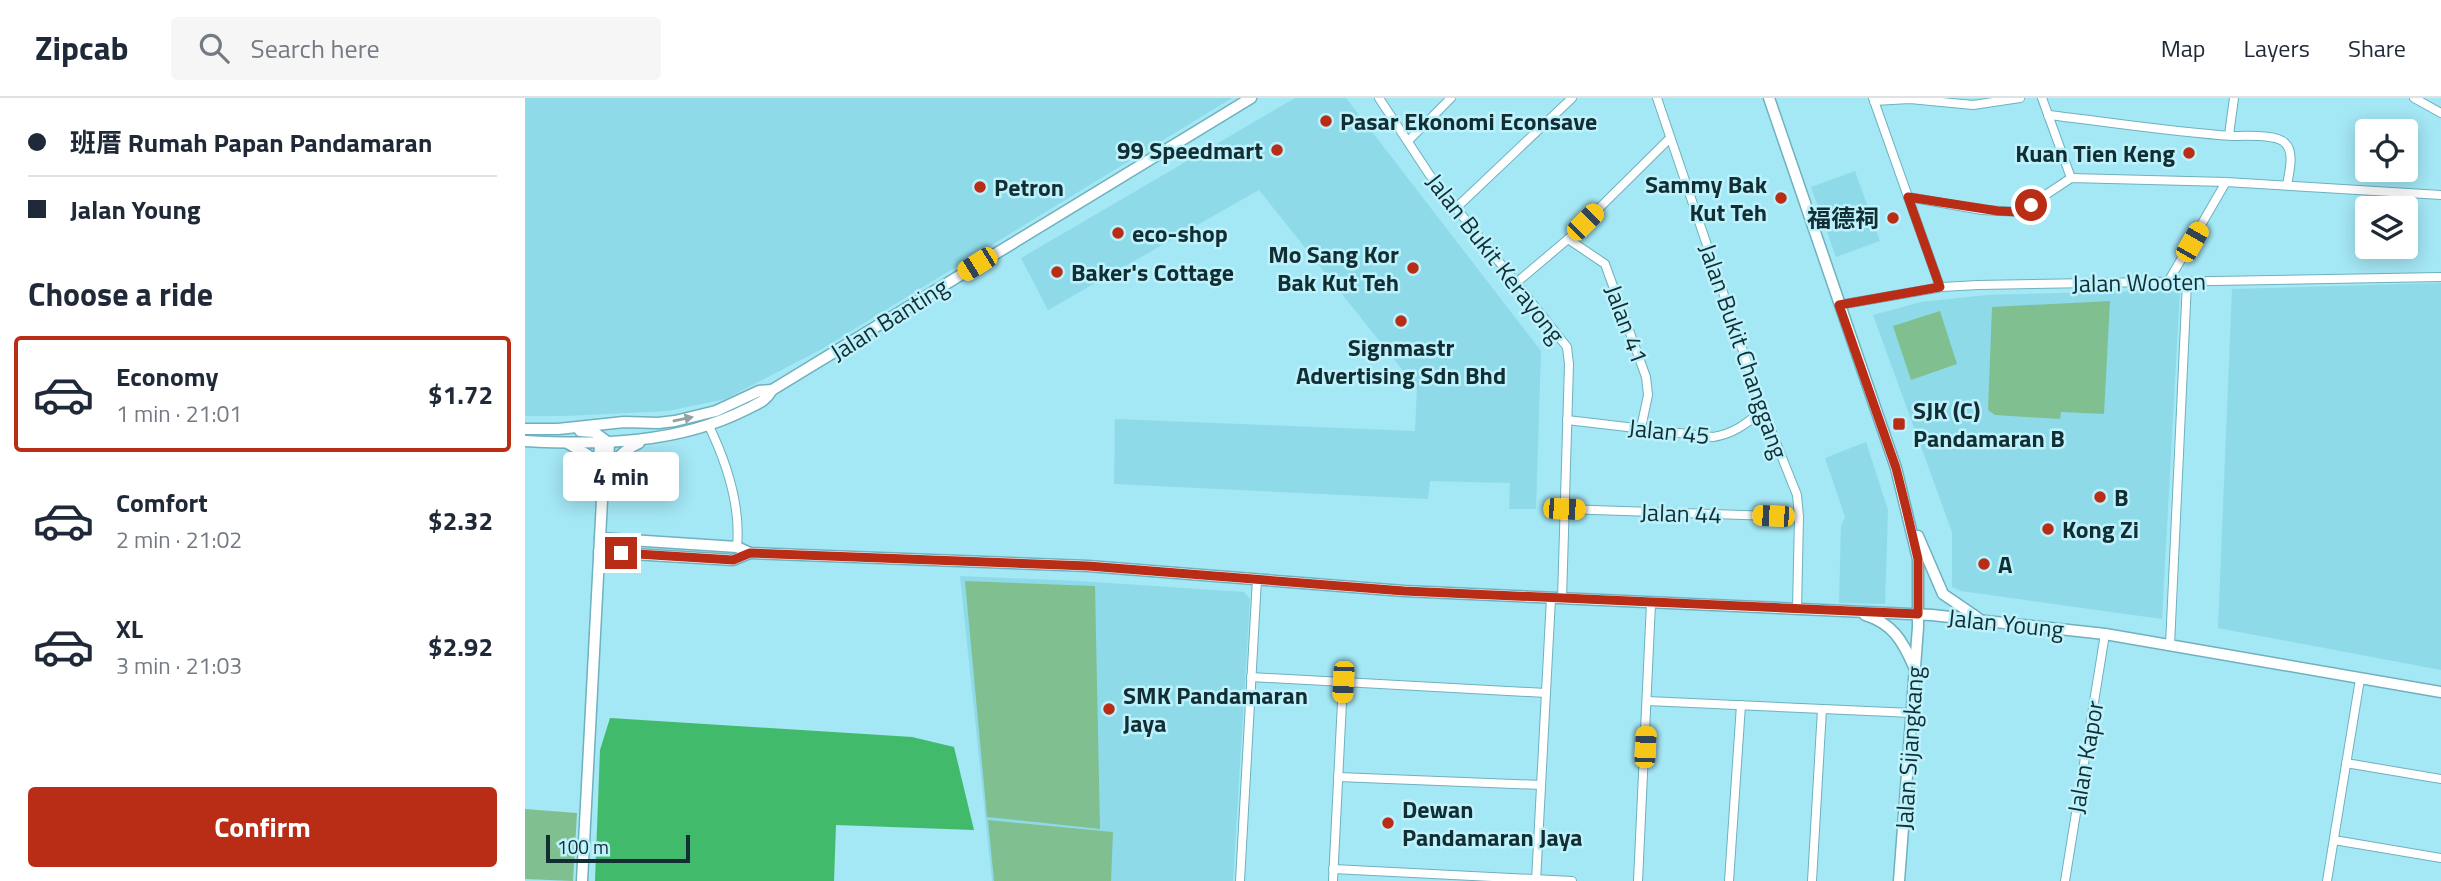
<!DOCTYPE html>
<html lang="en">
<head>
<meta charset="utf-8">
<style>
	body { margin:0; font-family:"Titillium Web","Noto Sans SC",sans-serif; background:#f6f6f7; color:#1f2937; height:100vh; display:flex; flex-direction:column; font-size:26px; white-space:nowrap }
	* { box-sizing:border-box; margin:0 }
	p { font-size:23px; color:#747a83 }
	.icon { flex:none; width:38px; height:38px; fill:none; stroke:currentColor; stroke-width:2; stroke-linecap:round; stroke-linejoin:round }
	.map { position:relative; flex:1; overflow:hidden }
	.drawer { display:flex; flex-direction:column; background:#fff; width:525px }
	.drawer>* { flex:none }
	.hud { display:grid; align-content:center; height:154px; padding:0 28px; background:#fff }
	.controls { position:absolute; left:1830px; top:21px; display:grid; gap:14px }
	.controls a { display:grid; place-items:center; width:63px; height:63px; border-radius:7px; background:#fff; box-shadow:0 4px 18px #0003; font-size:35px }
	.scale { position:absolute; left:21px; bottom:18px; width:144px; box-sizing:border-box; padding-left:7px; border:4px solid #122e33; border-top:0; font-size:19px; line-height:24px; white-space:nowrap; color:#122e33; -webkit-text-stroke:5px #bdf2fd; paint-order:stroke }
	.end { position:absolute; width:32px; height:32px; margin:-16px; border:9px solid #b92d17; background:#fff; box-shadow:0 0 0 4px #fff }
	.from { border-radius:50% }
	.bubble { position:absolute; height:49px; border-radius:7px; background:#fff; box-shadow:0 4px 18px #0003; font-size:23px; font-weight:700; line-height:49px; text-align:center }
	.car { position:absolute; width:21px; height:42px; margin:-21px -10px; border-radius:9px; box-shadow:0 0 5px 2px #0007; background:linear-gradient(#f5c518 24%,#345 0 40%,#f5c518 0 76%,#345 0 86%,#f5c518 0) }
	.hud b { display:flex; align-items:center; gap:24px; height:66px; font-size:26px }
	.hud b+b { border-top:2px solid #e0e1e3 }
	.hud i { width:18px; height:18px; background:#1f2937 }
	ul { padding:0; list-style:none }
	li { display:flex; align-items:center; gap:21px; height:116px; margin:0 14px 10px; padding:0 14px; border:4px solid transparent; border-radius:7px }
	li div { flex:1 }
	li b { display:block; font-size:26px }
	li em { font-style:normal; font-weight:700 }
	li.current { border-color:#b92d17 }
	li>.icon { width:63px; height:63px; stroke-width:1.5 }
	h2 { padding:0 28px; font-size:32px; line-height:84px }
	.action { display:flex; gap:14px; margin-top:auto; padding:14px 28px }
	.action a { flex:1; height:80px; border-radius:7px; background:#b92d17; color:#fff; font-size:28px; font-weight:700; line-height:80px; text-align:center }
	header { display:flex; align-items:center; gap:42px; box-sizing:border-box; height:98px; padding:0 35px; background:#fff; border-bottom:2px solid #e0e1e3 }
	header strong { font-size:33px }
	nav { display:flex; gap:38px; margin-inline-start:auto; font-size:24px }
	.search { width:490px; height:63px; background:#f6f6f7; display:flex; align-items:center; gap:18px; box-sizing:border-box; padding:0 24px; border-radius:7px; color:#747a83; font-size:26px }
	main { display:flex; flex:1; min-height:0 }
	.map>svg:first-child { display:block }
</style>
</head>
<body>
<header>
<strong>Zipcab</strong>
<div class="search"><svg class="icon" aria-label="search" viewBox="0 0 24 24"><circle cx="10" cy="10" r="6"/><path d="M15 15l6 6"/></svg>Search here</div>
<nav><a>Map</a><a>Layers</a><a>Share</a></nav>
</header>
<main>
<section class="drawer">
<div class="hud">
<b><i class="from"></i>班厝 Rumah Papan Pandamaran</b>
<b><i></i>Jalan Young</b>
</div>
<h2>Choose a ride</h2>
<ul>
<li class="current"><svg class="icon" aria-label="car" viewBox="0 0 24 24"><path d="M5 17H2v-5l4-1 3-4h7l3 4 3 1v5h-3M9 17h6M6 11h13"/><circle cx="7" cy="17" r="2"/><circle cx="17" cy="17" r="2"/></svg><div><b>Economy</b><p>1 min · 21:01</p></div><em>$1.72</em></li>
<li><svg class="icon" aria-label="car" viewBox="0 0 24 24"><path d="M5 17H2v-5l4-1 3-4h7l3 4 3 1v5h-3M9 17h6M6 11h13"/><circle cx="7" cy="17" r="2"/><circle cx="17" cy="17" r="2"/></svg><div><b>Comfort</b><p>2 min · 21:02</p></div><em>$2.32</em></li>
<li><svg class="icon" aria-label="car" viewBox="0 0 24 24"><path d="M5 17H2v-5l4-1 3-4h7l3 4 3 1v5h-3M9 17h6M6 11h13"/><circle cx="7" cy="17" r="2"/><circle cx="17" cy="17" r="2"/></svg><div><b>XL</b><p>3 min · 21:03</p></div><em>$2.92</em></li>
</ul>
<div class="action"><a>Confirm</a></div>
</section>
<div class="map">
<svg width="1916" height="783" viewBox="0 0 1916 783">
	<rect width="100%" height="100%" fill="#a4e7f5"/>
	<!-- built -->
	<g fill="#8edae8">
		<polygon points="0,0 707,0 295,252 200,301 143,313 41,318 0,318"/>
		<polygon points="770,0 821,0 1016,253 1011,411 984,411 985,385 905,383 903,401 589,386 590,321 890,333 892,290 734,92 523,212 496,160"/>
		<polygon points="1330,73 1355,143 1311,159 1286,89"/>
		<polygon points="1916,185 1916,572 1693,530 1707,191"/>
		<polygon points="1655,192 1637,521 1436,493 1427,489 1427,434 1348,217 1396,204 1462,197"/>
		<polygon points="1341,344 1363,412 1360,506 1314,505 1316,428 1320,419 1300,360"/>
		<polygon points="435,478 554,483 719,494 725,501 708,783 467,783"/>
	</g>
	<!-- green -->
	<g fill="#80c090">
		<polygon points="1585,203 1579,316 1536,314 1535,321 1470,317 1463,312 1467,209"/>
		<polygon points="1415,213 1432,266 1386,282 1368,228"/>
		<polygon points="440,483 570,488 575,731 462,719"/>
		<polygon points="0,711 52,715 48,783 0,781"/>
		<polygon points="463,722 588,734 586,783 469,783"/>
	</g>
	<!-- forest -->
	<polygon fill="#41ba6c" points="85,620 387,639 429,649 449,732 311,727 309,783 70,783 75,652"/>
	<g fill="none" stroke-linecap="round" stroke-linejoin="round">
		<defs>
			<g id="street">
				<polyline points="854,0 904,76 1042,249 1044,266 1037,501"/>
				<polyline points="1132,0 1238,312 1272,397 1274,419 1272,511"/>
				<polyline points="1348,0 1415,189"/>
				<polyline points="1517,0 1546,80"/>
				<polyline points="1889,0 1916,15"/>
				<polyline points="1349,3 1385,1 1448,7 1495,0"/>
				<path d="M1523 17C1584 24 1646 34 1707 38 1720 38 1752 36 1760 45 1770 54 1764 75 1762 87"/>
				<polyline points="1704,37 1709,0"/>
				<polyline points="883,43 926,0"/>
				<polyline points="1383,99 1457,112 1495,114 1546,80 1701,84 1916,97"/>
				<polyline points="931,110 1047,0"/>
				<polyline points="1043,141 1080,166 1121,279 1123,297 1116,330"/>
				<polyline points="1643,184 1701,84"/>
				<polyline points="991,185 1043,141 1145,40"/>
				<polyline points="1314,207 1417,189 1453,187 1916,179"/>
				<path d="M1042 322 1188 339C1209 336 1222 325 1238 312"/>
				<path d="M183 326C201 363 216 407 212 449"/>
				<polyline points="1039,411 1274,419"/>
				<polyline points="1645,547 1662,184"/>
				<polyline points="726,579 1021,595"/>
				<polyline points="1122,603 1387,615"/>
				<polyline points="1821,665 1916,681"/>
				<polyline points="813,679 1016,687"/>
				<polyline points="1809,742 1916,760"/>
				<polyline points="808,771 1047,783"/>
				<polyline points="715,783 732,481"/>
				<polyline points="808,783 818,584"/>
				<polyline points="1011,783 1026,500"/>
				<polyline points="1113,783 1126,505"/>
				<polyline points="1204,783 1216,607"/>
				<polyline points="1287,783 1297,611"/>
				<polyline points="1540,783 1580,536"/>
				<polyline points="1802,783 1835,581"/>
			</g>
			<g id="secondary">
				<polyline points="1244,0 1371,370 1393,461 1393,529 1374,783"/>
				<polyline points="0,331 33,331 99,324 133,325 150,323 191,313 234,293 247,292"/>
				<polyline points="55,333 69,334 84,345 82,387"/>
				<path d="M0 343C75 347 153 346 222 311 233 305 240 304 247 292L726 0"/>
				<polyline points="44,346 63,357 70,377"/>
				<path d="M85 376C90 360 99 352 114 345"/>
				<polyline points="1393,438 1418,496 1453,520"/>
				<polyline points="75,440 212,449 225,455 563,468 879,493 1407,517 1580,536 1916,594"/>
				<polyline points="74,454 208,462 225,455"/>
				<path d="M1340 517C1367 525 1378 543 1389 569"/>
				<polyline points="57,783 77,402 73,390 75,345"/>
			</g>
		</defs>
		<!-- street casing -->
		<use href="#street" stroke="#6fb1be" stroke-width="10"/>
		<!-- secondary casing -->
		<use href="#secondary" stroke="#6fb1be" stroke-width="13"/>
		<!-- street -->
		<use href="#street" stroke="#fff" stroke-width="8"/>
		<!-- secondary -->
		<use href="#secondary" stroke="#fff" stroke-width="10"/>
	</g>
	<!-- one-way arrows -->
	<defs><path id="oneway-solid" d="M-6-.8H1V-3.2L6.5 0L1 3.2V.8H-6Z" transform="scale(1.75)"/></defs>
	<use fill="#94a1a3" href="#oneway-solid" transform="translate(158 321) rotate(-12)"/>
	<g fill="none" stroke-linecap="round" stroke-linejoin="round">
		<!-- route -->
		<polyline stroke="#b92d17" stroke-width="9" points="96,455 208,462 225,455 563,468 879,493 1393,516 1393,461 1381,410 1371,370 1314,207 1415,189 1383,99 1473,113 1495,114 1506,107"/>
	</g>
	<!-- markers -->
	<g fill="#b92d17" stroke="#bdf2fd" stroke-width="2.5">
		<circle cx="801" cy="23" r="7"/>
		<circle cx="752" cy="52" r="7"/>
		<circle cx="1664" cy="55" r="7"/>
		<circle cx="455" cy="89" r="7"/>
		<circle cx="1256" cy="100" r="7"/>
		<circle cx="1368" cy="120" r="7"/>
		<circle cx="593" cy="135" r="7"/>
		<circle cx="888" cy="170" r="7"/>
		<circle cx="532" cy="174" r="7"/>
		<circle cx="876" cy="223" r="7"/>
		<rect x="1367" y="319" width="14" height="14" rx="3.5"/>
		<circle cx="1575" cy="399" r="7"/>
		<circle cx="1523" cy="431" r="7"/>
		<circle cx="1459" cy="466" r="7"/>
		<circle cx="584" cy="611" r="7"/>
		<circle cx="863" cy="725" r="7"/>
	</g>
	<g text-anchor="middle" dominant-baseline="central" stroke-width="5" stroke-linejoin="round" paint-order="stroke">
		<!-- poi labels -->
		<g font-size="24" font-weight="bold" fill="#122e33" stroke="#bdf2fd" text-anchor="start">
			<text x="815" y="23">Pasar Ekonomi Econsave</text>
			<text x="738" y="52" text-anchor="end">99 Speedmart</text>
			<text x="1650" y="55" text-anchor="end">Kuan Tien Keng</text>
			<text x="1242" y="86" text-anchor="end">Sammy Bak<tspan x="1242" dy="28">Kut Teh</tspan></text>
			<text x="469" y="89">Petron</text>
			<text x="1354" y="120" text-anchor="end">福德祠</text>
			<text x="607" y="135">eco-shop</text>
			<text x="874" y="156" text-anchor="end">Mo Sang Kor<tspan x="874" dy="28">Bak Kut Teh</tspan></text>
			<text x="546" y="174">Baker's Cottage</text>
			<text x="876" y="249" text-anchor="middle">Signmastr<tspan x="876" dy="28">Advertising Sdn Bhd</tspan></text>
			<text x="1388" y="312">SJK (C)<tspan x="1388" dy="28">Pandamaran B</tspan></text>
			<text x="1589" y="399">B</text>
			<text x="1537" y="431">Kong Zi</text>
			<text x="1473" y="466">A</text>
			<text x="598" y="597">SMK Pandamaran<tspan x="598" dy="28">Jaya</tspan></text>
			<text x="877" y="711">Dewan<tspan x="877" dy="28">Pandamaran Jaya</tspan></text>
		</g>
		<!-- street labels -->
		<g font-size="24" fill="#122e33" stroke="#bdf2fd">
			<text transform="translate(971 160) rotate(52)">Jalan Bukit Kerayong</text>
			<text transform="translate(1614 184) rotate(-1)">Jalan Wooten</text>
			<text transform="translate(364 221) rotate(-32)">Jalan Banting</text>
			<text transform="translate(1102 226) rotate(70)">Jalan 41</text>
			<text transform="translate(1219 253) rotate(71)">Jalan Bukit Changgang</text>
			<text transform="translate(1144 333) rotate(6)">Jalan 45</text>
			<text transform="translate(1156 415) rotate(2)">Jalan 44</text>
			<text transform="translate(1481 525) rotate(6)">Jalan Young</text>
			<text transform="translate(1384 650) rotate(-86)">Jalan Sijangkang</text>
			<text transform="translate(1560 659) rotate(-80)">Jalan Kapor</text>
		</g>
	</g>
</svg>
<div class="controls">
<a><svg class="icon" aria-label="locate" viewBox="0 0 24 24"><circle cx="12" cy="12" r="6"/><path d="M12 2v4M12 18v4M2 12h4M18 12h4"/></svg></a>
<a><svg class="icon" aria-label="layers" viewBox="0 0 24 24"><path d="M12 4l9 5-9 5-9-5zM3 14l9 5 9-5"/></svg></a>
</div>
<div class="scale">100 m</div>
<i class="end from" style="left:1506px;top:107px"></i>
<i class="end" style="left:96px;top:455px"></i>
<div class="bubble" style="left:38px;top:354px;width:116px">4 min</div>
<i class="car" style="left:1060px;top:124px;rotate:45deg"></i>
<i class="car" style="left:1667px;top:144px;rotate:30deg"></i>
<i class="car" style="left:452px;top:166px;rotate:238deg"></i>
<i class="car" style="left:1039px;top:411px;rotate:92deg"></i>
<i class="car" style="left:1248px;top:418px;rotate:272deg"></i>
<i class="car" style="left:818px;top:584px;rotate:183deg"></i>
<i class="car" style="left:1120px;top:649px;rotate:3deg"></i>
</div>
</main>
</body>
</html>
